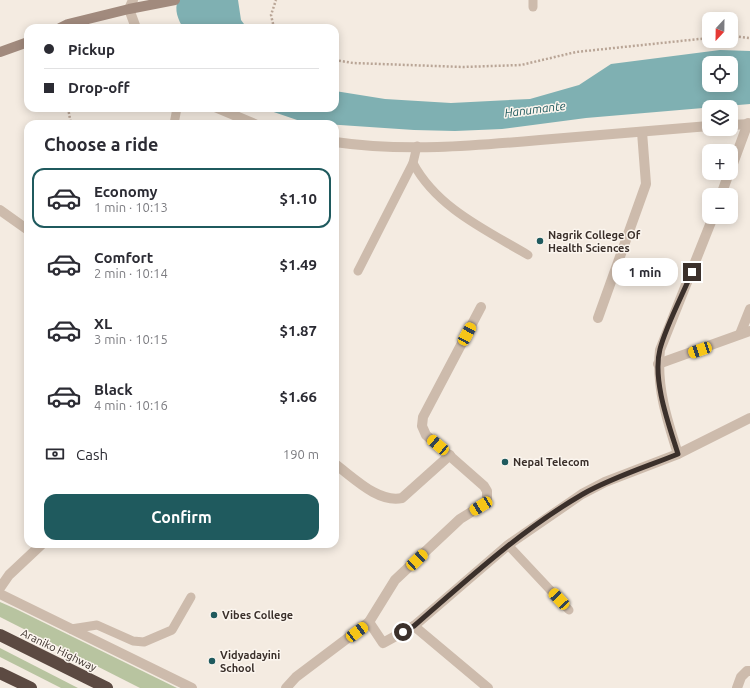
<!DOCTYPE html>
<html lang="en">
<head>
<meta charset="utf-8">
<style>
	body { margin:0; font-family:Ubuntu,sans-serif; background:#f7f7f7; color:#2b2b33; height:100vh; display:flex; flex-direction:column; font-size:15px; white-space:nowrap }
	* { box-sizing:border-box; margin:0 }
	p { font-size:13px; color:#7c7c81 }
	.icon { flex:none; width:22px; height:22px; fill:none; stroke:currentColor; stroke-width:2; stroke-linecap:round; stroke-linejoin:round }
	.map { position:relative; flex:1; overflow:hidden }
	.panel { position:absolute; left:24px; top:120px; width:315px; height:428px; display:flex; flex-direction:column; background:#fff; border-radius:12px; box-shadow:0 2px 10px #0003 }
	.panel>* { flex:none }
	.hud { position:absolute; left:24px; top:24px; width:315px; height:88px; border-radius:12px; box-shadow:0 2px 10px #0003; display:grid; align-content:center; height:88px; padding:0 20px; background:#fff }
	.needle { width:26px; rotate:202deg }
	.fabs { position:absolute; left:702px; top:12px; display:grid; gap:8px }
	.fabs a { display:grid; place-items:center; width:36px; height:36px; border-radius:8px; background:#fff; box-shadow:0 2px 10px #0003; font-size:20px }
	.end { position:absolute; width:18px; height:18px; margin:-9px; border:5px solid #3b302b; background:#fff; box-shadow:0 0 0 2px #fff }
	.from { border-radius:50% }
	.bubble { position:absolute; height:28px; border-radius:12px; background:#fff; box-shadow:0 2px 10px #0003; font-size:13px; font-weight:700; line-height:28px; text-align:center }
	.car { position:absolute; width:12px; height:24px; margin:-12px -6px; border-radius:5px; box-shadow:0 0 3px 1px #0007; background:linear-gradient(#f5c518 24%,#345 0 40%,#f5c518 0 76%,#345 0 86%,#f5c518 0) }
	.hud b { display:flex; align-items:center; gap:14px; height:38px; font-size:15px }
	.hud b+b { border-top:1px solid #e1e1e2 }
	.hud i { width:10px; height:10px; background:#2b2b33 }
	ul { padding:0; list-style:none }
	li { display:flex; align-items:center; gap:12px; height:60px; margin:0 8px 6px; padding:0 12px; border:2px solid transparent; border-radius:12px }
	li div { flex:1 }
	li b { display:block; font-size:15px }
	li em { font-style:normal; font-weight:700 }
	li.current { border-color:#1f5a5e }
	li>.icon { width:36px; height:36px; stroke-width:1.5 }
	h2 { padding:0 20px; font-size:18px; line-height:48px }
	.pay { display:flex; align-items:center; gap:10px; height:44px; padding:0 20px; font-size:15px }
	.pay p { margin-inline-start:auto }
	.button { display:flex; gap:8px; margin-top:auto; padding:8px 20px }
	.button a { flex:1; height:46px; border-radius:12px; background:#1f5a5e; color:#fff; font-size:16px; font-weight:700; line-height:46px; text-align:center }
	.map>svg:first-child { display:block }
</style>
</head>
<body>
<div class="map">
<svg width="750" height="688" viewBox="0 0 750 688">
	<rect width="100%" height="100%" fill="#f4ebe1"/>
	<!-- green -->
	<g fill="#b8c4a0">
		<polygon points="0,602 16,609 177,688 140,688 0,617"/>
		<polygon points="0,648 78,688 61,688 0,657"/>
	</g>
	<!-- water -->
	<g fill="#7fb0b2" fill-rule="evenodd">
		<path d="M178 0H238L241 20 247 28H183C178 19 174 10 178 0Z"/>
		<path d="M720 50 750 51V104L586 118 502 129 455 131 414 130 325 124 300 121 262 108H335V91L385 99 451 103 530 99 579 85 611 64ZM709 63H731V85H709Z"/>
	</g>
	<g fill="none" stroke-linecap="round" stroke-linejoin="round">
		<!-- path -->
		<g stroke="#b9a596" stroke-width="2.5" stroke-dasharray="2 2" stroke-linecap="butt">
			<polyline points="274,28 271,15 276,0"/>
			<polyline points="731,36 750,38"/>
			<polyline points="335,60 353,63 463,67 521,65 576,52 709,38"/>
			<polyline points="68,108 71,124"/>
		</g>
		<!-- lane -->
		<g stroke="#cdbbac" stroke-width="9">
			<polyline points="533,0 533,7"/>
			<polyline points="174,124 177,108"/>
			<path d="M413 163C437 208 486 230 528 255"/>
			<polyline points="358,271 413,163 417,146"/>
			<polyline points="508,545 569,610"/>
			<polyline points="71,629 97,625 133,641 144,642 172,630 191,597"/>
		</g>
		<!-- street -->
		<g stroke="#cdbbac" stroke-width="10">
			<polyline points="133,0 129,9 136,28"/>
			<polyline points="217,108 255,124"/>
			<polyline points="731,125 750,124"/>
			<path d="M335 142C402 152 473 146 540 140 596 135 653 131 709 126"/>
			<polyline points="731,169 748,123"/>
			<polyline points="721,195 729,173"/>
			<polyline points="0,210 28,230"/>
			<polyline points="598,318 646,184 642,132"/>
			<polyline points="740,334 750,309"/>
			<polyline points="658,364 750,331"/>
			<path d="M678 454C667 420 656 386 660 350L713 217"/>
			<path d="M335 464C354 478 378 503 402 498L450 455"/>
			<polyline points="0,588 9,575 42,544"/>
			<polyline points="0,594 192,688"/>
			<polyline points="369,622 395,580 460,519 481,506 487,500 487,491 484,486 426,435 422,426 423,417 481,307"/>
			<polyline points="414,626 488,688"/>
			<polyline points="286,688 296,677 369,622 383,643 414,626 508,545 582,494 605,482 678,454 750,418"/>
			<polyline points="737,688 741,677 747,671 750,671"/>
		</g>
		<!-- secondary -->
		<g stroke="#a18a7d" stroke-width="10">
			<polyline points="60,28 68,24 129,9 175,0"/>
			<polyline points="0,52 28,42"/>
		</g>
		<!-- highway -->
		<g stroke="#5c4a42" stroke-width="12">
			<polyline points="0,635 107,688"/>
			<polyline points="0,673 31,688"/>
		</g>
	</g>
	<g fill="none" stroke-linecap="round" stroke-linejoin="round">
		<!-- route -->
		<path stroke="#3b302b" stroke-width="5" d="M403 632 414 626C468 579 521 530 583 494 613 477 646 467 678 454 669 425 652 380 660 349 666 326 682 296 692 272"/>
	</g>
	<!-- markers -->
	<g fill="#1f5a5e" stroke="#fbf5ee" stroke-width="1.5">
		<circle cx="540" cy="241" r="4"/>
		<circle cx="505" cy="462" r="4"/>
		<circle cx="214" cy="615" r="4"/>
		<circle cx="212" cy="661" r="4"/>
	</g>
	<g text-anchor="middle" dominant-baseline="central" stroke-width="3" stroke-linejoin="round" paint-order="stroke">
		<!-- poi labels -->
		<g font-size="11" font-weight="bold" fill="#3b302b" stroke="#fbf5ee" text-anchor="start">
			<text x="548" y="235">Nagrik College Of<tspan x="548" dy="13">Health Sciences</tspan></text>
			<text x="513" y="462">Nepal Telecom</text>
			<text x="222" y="615">Vibes College</text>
			<text x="220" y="655">Vidyadayini<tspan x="220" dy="13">School</tspan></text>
		</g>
		<!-- street labels -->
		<g font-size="11" fill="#3b302b" stroke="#fbf5ee">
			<text transform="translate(59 650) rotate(26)">Araniko Highway</text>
		</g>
		<!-- water labels -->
		<g font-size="12" font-style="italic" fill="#1f5a5e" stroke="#fbf5ee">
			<text transform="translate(535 109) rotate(-7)">Hanumante</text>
		</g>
	</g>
</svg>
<div class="fabs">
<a><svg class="needle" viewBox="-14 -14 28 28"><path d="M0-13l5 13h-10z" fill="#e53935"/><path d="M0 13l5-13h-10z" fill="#7c7c81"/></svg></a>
<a><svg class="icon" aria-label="locate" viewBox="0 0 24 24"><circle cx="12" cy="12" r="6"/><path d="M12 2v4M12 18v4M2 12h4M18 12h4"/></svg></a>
<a><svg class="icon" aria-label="layers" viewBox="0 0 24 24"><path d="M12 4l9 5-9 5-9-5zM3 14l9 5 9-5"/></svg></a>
<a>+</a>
<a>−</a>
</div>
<i class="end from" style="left:403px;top:632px"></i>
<i class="end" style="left:692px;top:272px"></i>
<div class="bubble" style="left:612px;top:258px;width:66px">1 min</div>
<i class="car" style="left:467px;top:334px;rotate:28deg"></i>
<i class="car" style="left:700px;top:350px;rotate:251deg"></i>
<i class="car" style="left:438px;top:445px;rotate:310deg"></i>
<i class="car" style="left:481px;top:506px;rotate:238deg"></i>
<i class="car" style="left:417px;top:560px;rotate:47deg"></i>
<i class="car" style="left:559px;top:599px;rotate:317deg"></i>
<i class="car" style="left:357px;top:632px;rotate:53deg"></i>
<div class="hud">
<b><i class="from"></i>Pickup</b>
<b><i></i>Drop-off</b>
</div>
<section class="panel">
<h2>Choose a ride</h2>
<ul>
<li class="current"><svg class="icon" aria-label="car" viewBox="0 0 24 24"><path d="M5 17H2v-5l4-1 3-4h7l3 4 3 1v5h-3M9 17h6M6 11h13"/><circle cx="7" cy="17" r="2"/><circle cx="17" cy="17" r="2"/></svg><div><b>Economy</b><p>1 min · 10:13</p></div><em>$1.10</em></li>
<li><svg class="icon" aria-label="car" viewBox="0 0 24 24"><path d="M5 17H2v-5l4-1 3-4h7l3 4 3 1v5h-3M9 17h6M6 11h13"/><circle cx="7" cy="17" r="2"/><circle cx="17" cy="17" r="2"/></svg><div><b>Comfort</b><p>2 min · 10:14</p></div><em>$1.49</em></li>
<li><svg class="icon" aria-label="car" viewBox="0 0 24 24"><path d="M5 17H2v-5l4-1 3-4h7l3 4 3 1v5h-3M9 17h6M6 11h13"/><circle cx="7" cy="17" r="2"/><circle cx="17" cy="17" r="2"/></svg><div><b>XL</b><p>3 min · 10:15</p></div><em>$1.87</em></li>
<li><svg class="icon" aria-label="car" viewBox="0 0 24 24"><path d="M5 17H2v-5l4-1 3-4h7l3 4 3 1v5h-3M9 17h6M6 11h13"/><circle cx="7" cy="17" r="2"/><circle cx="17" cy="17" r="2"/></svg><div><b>Black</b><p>4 min · 10:16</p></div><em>$1.66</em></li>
</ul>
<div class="pay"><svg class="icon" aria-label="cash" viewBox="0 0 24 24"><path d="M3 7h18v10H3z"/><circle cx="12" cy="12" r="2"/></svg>Cash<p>190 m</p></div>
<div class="button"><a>Confirm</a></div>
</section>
</div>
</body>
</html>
